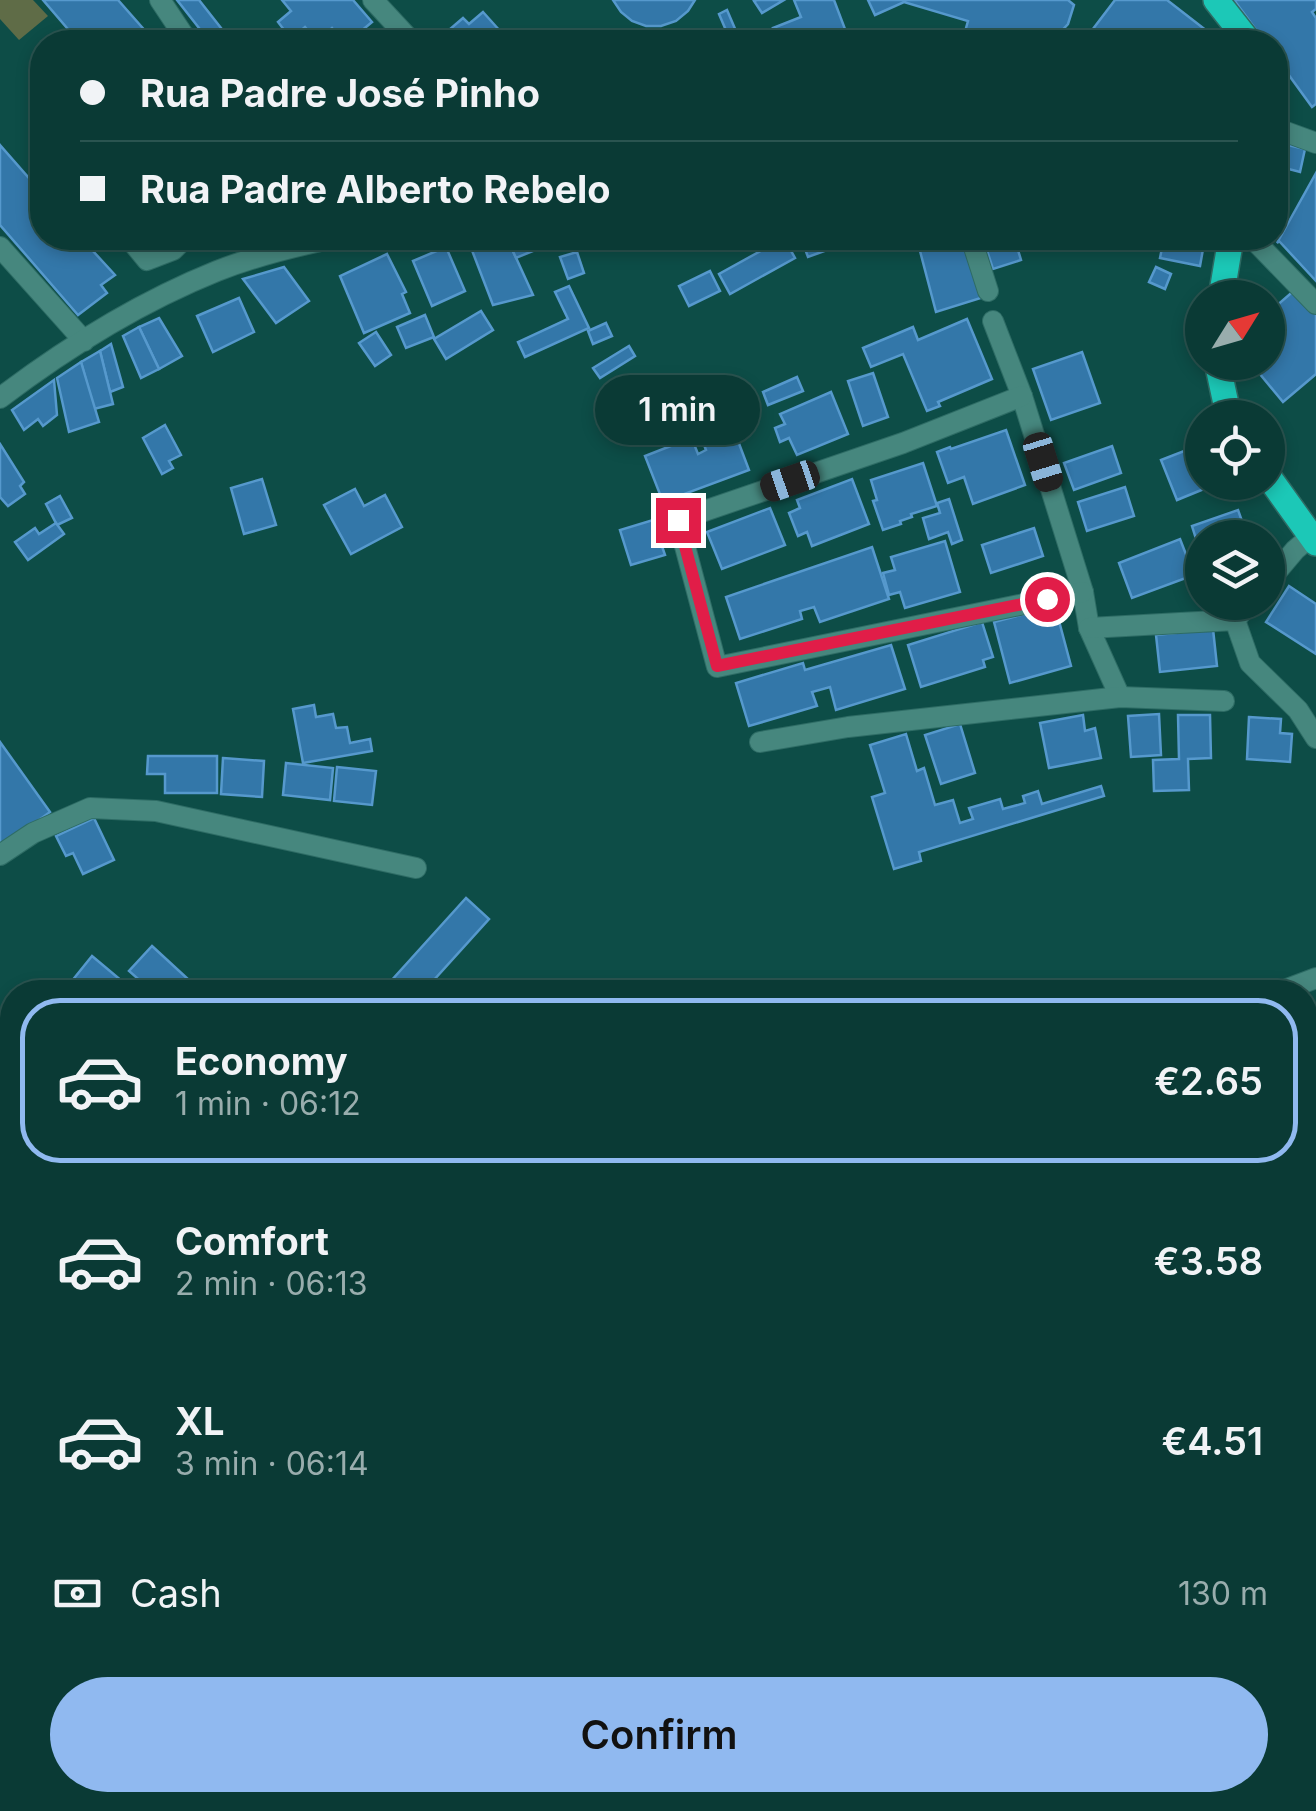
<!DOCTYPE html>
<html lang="en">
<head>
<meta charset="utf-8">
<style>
	body { margin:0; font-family:Inter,sans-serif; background:#184541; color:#f1f3f6; height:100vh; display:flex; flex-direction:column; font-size:38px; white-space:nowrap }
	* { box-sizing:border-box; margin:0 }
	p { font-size:32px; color:#99adad }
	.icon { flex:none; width:55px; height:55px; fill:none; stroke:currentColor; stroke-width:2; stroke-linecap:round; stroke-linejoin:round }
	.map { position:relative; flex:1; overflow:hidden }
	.side { position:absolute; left:0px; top:980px; width:1318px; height:832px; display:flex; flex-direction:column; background:#0a3a35; border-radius:40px 40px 0 0; box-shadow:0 5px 15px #0003,0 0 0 2px #2a5450 }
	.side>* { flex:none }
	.guide { position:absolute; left:30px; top:30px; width:1258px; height:220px; border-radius:40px; box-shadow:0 5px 15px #0003,0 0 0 2px #2a5450; display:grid; align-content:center; height:220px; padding:0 50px; background:#0a3a35 }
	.needle { width:65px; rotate:53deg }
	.buttons { position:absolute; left:1185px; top:280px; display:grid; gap:20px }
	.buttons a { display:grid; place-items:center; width:100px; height:100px; border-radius:50%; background:#0a3a35; box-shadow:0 5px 15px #0003,0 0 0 2px #2a5450; font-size:50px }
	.end { position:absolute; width:45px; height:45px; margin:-22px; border:12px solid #e11d48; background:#fff; box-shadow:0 0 0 5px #fff }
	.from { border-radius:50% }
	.bubble { position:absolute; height:70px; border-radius:35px; background:#0a3a35; box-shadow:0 5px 15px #0003,0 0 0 2px #2a5450; font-size:32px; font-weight:600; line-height:70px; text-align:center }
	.car { position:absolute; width:30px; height:60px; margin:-30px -15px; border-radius:12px; box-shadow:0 0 8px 2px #0007; background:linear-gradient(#222 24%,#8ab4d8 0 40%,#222 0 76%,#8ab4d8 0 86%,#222 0) }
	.guide b { display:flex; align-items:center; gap:35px; height:95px; font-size:38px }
	.guide b+b { border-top:2px solid #2a5450 }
	.guide i { width:25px; height:25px; background:#f1f3f6 }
	ul { padding:18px 0 0; list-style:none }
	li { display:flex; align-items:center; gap:30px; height:165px; margin:0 20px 15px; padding:0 30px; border:5px solid transparent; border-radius:40px }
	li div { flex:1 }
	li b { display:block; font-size:38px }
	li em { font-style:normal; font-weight:600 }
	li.on { border-color:#90b9f0 }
	li>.icon { width:90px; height:90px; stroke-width:1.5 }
	.pay { display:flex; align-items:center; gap:25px; height:110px; padding:0 50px; font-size:38px }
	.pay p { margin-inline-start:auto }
	.action { display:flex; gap:20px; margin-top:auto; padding:20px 50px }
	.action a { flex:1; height:115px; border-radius:60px; background:#90b9f0; color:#111; font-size:40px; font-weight:600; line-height:115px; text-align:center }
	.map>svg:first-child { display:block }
</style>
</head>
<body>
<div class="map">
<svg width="1316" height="1811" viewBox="0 0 1316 1811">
	<rect width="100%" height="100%" fill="#0d4d47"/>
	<!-- green -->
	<polygon fill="#5f6c47" points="0,0 33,0 48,16 19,40 0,19"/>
	<!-- building -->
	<g fill="#3377a9" stroke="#5699cd" stroke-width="2.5">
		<polygon points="43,0 118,0 155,42 79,42"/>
		<polygon points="177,0 199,0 232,42 210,42"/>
		<polygon points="282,0 353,0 372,22 348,42 344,42 332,28 317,41 305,27 291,39 278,22 291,11"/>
		<polygon points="613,0 695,0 688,11 676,21 661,26 646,26 632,21 621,12"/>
		<polygon points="757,0 784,0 762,13 754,1"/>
		<polygon points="794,0 834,0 848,37 835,42 779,42 773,28 801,17"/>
		<polygon points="868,0 1068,0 1074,5 1068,24 1051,42 1017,42 1011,36 997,42 991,42 964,35 968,21 904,2 875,15"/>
		<polygon points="1115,0 1167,0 1216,38 1213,42 1083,42"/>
		<polygon points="1234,0 1316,0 1316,9 1312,12 1316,18 1316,104 1312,107 1275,56 1275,42 1265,42"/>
		<polygon points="727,10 739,38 758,30 764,42 731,42 719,14"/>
		<polygon points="483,12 510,42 435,42 463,18 469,24"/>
		<polygon points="382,30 392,42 365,42"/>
		<polygon points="1275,142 1305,149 1300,172 1285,168 1279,196 1275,195"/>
		<polygon points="0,145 42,193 42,238 81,238 115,275 101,285 107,293 78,315 0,225"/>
		<polygon points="1316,173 1316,281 1279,241 1277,243"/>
		<polygon points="477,238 507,238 533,295 493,305 468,240"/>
		<polygon points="507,238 535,238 540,248 516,258"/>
		<polygon points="784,238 795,258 730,294 719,274"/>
		<polygon points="801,238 860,238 808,257"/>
		<polygon points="928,238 965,238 984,297 936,312 920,251 931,248"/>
		<polygon points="983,238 1019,238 1015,240 1021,260 993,269"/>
		<polygon points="1164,238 1205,238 1200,266 1160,258"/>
		<polygon points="446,247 465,291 432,306 413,261"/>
		<polygon points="577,252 584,273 568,279 560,257"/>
		<polygon points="387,254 406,292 402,294 410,313 364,333 340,276"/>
		<polygon points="284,267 309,301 276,323 243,279"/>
		<polygon points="1156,267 1171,274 1165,289 1149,282"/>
		<polygon points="710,271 720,291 689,306 679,286"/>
		<polygon points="569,286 589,328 525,357 518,342 568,319 555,292"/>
		<polygon points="1297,288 1316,310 1316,374 1283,402 1250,362 1268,362 1268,313"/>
		<polygon points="239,298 254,332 213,352 197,316"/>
		<polygon points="481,311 493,330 446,359 434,339"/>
		<polygon points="425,315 434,337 406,348 397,327"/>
		<polygon points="159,318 182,356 159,369 139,327"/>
		<polygon points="967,319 992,379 938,402 940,406 927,411 903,354 871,367 863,348 913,327 918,340"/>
		<polygon points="606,323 612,336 593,344 588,331"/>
		<polygon points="139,327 159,369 141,378 123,336"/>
		<polygon points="376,332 391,355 375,366 359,343"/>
		<polygon points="111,344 123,387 110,392 100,351"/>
		<polygon points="629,346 635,356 600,378 593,368"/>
		<polygon points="100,351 113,404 94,409 81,362"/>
		<polygon points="1082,352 1100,403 1051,420 1033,369"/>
		<polygon points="81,362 99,422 69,432 57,378"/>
		<polygon points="873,373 888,417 863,426 848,381"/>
		<polygon points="797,377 803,391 768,405 763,392"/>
		<polygon points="54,380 57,415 43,426 38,419 24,430 12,410"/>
		<polygon points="831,392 848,434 797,455 789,438 780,442 775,428 785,424 780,414"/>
		<polygon points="165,425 181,455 169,461 173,468 162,474 143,438"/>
		<polygon points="732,425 749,470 663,502 645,456 681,442 677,433 688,429 698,454 706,450 701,437"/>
		<polygon points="1006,430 1025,485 973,504 964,477 948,483 937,452 950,447 951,449"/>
		<polygon points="0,444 24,482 20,486 25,494 8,506 0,497"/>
		<polygon points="1202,444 1202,482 1221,482 1177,500 1161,460"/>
		<polygon points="1112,446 1121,473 1074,490 1064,463"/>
		<polygon points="923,463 937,506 911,514 912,517 900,521 901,524 883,530 873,501 877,500 871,480"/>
		<polygon points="262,479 276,525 244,534 231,488"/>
		<polygon points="852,479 869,524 812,546 807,532 798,536 789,513 800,508 797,500"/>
		<polygon points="1230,482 1256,482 1258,489 1236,498"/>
		<polygon points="1125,487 1134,516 1087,531 1078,502"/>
		<polygon points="355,489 364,506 385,495 402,527 351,554 324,505"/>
		<polygon points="60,496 72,518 57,525 46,504"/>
		<polygon points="949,499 962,540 952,544 948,532 929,539 923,518 940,513 937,503"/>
		<polygon points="770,508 785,545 722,569 707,532"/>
		<polygon points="1238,510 1248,538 1202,538 1202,558 1192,526"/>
		<polygon points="653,520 665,555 631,565 620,530"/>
		<polygon points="56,523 64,534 28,560 15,542 35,528 39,534"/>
		<polygon points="1034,528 1043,556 991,573 982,545"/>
		<polygon points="1180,539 1194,575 1132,598 1119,563"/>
		<polygon points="945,541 960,592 905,608 900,592 889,595 883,573 895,570 891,557"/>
		<polygon points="872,547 889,599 820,622 814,607 800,611 802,619 740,639 726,597"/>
		<polygon points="1289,586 1316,604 1316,654 1266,622"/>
		<polygon points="1055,606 1071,666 1010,683 994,622"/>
		<polygon points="982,622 993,657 983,660 985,667 921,687 908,645"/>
		<polygon points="1213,629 1217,666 1160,672 1156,635"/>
		<polygon points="891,645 905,689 836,710 830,687 812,692 817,706 749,726 736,683 803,663 805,670"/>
		<polygon points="314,705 316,717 333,714 336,728 347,727 350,743 370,739 372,751 303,763 293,709"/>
		<polygon points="1159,714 1161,755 1131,757 1128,716"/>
		<polygon points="1083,715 1085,731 1095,728 1101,758 1049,768 1040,723"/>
		<polygon points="1178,715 1210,715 1211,758 1188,759 1189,790 1154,791 1153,760 1179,759"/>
		<polygon points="1249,717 1281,719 1280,733 1292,734 1290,762 1247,759"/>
		<polygon points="960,724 975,773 941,784 925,735"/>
		<polygon points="906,734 917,771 924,768 935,805 953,800 960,823 973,819 969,808 1000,799 1003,809 1025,803 1023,796 1038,791 1042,804 1101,786 1104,796 919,852 921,861 894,869 872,797 885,793 870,745"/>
		<polygon points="0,742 50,812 3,846 0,841"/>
		<polygon points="148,756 217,756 217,793 165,793 165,774 147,774"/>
		<polygon points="223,758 264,761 262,797 221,794"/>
		<polygon points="286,763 333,768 330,800 283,795"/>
		<polygon points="337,767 376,771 372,805 334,801"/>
		<polygon points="94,818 114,860 83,874 73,853 66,856 56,836"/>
		<polygon points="466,898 489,919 423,992 381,992"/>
		<polygon points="152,946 202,992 153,992 129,971"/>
		<polygon points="92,956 135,992 83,992 71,982"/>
		<polygon points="1316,1004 1316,1059 1315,1059 1305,1029 1305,1008"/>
		<polygon points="0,1323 12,1334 12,1404 0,1393"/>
		<polygon points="1307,1778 1316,1779 1316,1809 1305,1809"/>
		<polygon points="1115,1800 1172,1800 1172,1808 1115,1805"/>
		<rect x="1226" y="1800" width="41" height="10"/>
	</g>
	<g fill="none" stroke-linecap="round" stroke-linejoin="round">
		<defs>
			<g id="minor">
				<polyline points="160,0 188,42"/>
				<polyline points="373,0 412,42"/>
				<polyline points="1275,128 1316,143"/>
				<polyline points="129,238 147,260 173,250 185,238"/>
				<polyline points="971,238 988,291"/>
				<polyline points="1252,238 1316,304"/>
				<polyline points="0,247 84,341"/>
				<polyline points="993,321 1022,396 1083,592 1089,628 1120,697"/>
				<polyline points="1022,396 903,443 678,520 717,667 1083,592"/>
				<path d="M0 398C66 348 140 302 217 271 255 256 296 246 335 238"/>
				<polyline points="1268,582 1295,550 1310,537"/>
				<polyline points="1235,620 1250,602"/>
				<polyline points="1089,628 1235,620 1250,663 1298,710 1316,738"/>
				<polyline points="760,742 848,727 1120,697 1224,701"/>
				<polyline points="0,855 33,833 90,808 156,811 416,868"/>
				<polyline points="1279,992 1316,978"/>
				<polyline points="0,1386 12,1396"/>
				<polyline points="422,1811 424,1800"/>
				<polyline points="1208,1811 1208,1800"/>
			</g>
			<g id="primary">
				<polyline points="1216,0 1249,42"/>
				<polyline points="1221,298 1231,238"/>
				<polyline points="1217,362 1229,418"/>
				<polyline points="1268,476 1316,543"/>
			</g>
		</defs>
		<!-- minor casing -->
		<use href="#minor" stroke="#2e6c65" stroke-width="22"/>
		<!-- primary casing -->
		<use href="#primary" stroke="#2e6c65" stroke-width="28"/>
		<!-- minor -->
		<use href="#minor" stroke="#46877e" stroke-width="20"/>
		<!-- primary -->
		<use href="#primary" stroke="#1cc8b7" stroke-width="25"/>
	</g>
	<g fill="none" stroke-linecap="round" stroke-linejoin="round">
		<!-- route -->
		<polyline stroke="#e11d48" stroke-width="12" points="678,520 717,666 1047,599"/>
	</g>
</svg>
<div class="buttons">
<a><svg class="needle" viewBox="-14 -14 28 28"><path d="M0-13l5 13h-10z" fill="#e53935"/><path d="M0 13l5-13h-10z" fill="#99adad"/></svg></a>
<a><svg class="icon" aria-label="locate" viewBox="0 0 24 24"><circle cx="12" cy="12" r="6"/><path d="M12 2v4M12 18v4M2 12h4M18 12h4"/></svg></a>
<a><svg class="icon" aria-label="layers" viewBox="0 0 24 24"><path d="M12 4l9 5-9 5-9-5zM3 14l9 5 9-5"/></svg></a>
</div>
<i class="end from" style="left:1047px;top:599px"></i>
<i class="end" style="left:678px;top:520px"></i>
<div class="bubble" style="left:595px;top:375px;width:165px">1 min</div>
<i class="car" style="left:1043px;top:462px;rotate:163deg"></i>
<i class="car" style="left:790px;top:481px;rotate:251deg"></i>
<div class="guide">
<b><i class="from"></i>Rua Padre José Pinho</b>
<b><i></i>Rua Padre Alberto Rebelo</b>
</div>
<section class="side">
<ul>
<li class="on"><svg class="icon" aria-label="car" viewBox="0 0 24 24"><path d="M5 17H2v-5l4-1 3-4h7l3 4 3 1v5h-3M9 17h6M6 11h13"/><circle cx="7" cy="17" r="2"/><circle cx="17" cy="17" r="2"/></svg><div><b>Economy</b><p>1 min · 06:12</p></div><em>€2.65</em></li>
<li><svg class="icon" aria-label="car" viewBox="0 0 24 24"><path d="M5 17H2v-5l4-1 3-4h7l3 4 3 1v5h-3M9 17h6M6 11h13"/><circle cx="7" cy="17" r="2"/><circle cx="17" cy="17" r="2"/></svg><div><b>Comfort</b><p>2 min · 06:13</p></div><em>€3.58</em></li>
<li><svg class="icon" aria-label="car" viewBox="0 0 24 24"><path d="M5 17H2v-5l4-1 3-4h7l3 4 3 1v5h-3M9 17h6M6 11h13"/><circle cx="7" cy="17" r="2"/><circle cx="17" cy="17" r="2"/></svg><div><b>XL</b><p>3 min · 06:14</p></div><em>€4.51</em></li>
</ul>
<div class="pay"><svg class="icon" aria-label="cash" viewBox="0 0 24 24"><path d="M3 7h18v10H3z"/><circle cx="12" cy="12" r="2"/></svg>Cash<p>130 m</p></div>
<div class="action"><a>Confirm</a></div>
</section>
</div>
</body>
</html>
